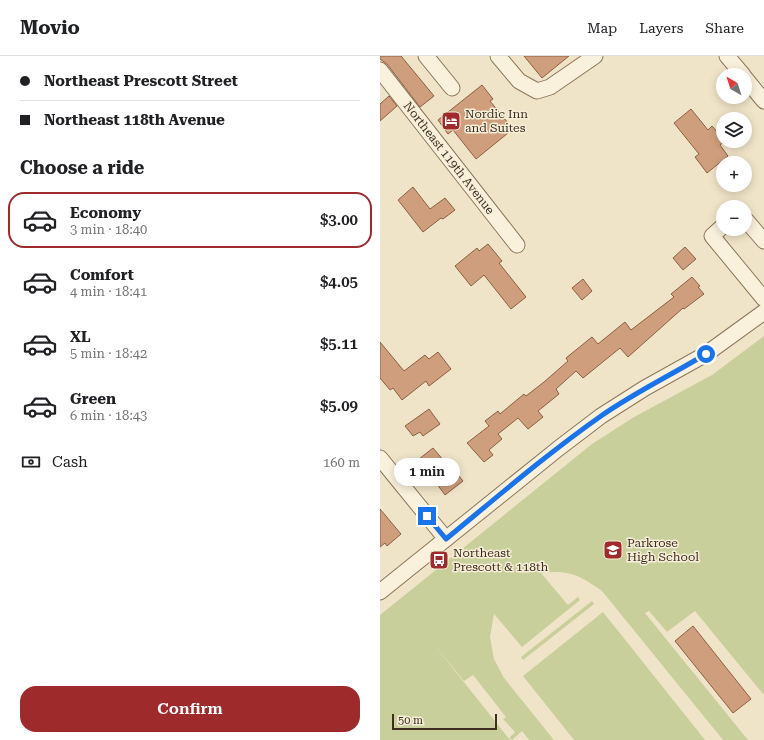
<!DOCTYPE html>
<html lang="en">
<head>
<meta charset="utf-8">
<style>
	body { margin:0; font-family:"Roboto Serif",serif; background:#f2f2f2; color:#202124; height:100vh; display:flex; flex-direction:column; font-size:15px; white-space:nowrap }
	* { box-sizing:border-box; margin:0 }
	p { font-size:13px; color:#757577 }
	.icon { flex:none; width:22px; height:22px; fill:none; stroke:currentColor; stroke-width:2; stroke-linecap:round; stroke-linejoin:round }
	.map { position:relative; flex:1; overflow:hidden }
	.panel { display:flex; flex-direction:column; background:#fff; width:380px }
	.panel>* { flex:none }
	.top-card { display:grid; align-content:center; height:88px; padding:0 20px; background:#fff }
	.needle { width:26px; rotate:321deg }
	.buttons { position:absolute; left:336px; top:12px; display:grid; gap:8px }
	.buttons a { display:grid; place-items:center; width:36px; height:36px; border-radius:50%; background:#fff; box-shadow:0 2px 10px #0003; font-size:20px }
	.scale { position:absolute; left:12px; bottom:10px; width:105px; box-sizing:border-box; padding-left:4px; border:2px solid #3d2e20; border-top:0; font-size:11px; line-height:14px; white-space:nowrap; color:#3d2e20; -webkit-text-stroke:3px #f7eed8; paint-order:stroke }
	.end { position:absolute; width:18px; height:18px; margin:-9px; border:5px solid #1a73e8; background:#fff; box-shadow:0 0 0 2px #fff }
	.from { border-radius:50% }
	.bubble { position:absolute; height:28px; border-radius:14px; background:#fff; box-shadow:0 2px 10px #0003; font-size:13px; font-weight:600; line-height:28px; text-align:center }
	.top-card b { display:flex; align-items:center; gap:14px; height:38px; font-size:15px }
	.top-card b+b { border-top:1px solid #e0e0e0 }
	.top-card i { width:10px; height:10px; background:#202124 }
	ul { padding:0; list-style:none }
	li { display:flex; align-items:center; gap:12px; height:56px; margin:0 8px 6px; padding:0 12px; border:2px solid transparent; border-radius:16px }
	li div { flex:1 }
	li b { display:block; font-size:15px }
	li em { font-style:normal; font-weight:600 }
	li.active { border-color:#9e2a2b }
	li>.icon { width:36px; height:36px; stroke-width:1.5 }
	h2 { padding:0 20px; font-size:18px; line-height:48px }
	.pay { display:flex; align-items:center; gap:10px; height:44px; padding:0 20px; font-size:15px }
	.pay p { margin-inline-start:auto }
	.primary-button { display:flex; gap:8px; margin-top:auto; padding:8px 20px }
	.primary-button a { flex:1; height:46px; border-radius:16px; background:#9e2a2b; color:#fff; font-size:16px; font-weight:600; line-height:46px; text-align:center }
	header { display:flex; align-items:center; gap:24px; box-sizing:border-box; height:56px; padding:0 20px; background:#fff; border-bottom:1px solid #e0e0e0 }
	header strong { font-size:19px }
	nav { display:flex; gap:22px; margin-inline-start:auto; font-size:14px }
	main { display:flex; flex:1; min-height:0 }
	.map>svg:first-child { display:block }
</style>
</head>
<body>
<header>
<strong>Movio</strong>
<nav><a>Map</a><a>Layers</a><a>Share</a></nav>
</header>
<main>
<section class="panel">
<div class="top-card">
<b><i class="from"></i>Northeast Prescott Street</b>
<b><i></i>Northeast 118th Avenue</b>
</div>
<h2>Choose a ride</h2>
<ul>
<li class="active"><svg class="icon" aria-label="car" viewBox="0 0 24 24"><path d="M5 17H2v-5l4-1 3-4h7l3 4 3 1v5h-3M9 17h6M6 11h13"/><circle cx="7" cy="17" r="2"/><circle cx="17" cy="17" r="2"/></svg><div><b>Economy</b><p>3 min · 18:40</p></div><em>$3.00</em></li>
<li><svg class="icon" aria-label="car" viewBox="0 0 24 24"><path d="M5 17H2v-5l4-1 3-4h7l3 4 3 1v5h-3M9 17h6M6 11h13"/><circle cx="7" cy="17" r="2"/><circle cx="17" cy="17" r="2"/></svg><div><b>Comfort</b><p>4 min · 18:41</p></div><em>$4.05</em></li>
<li><svg class="icon" aria-label="car" viewBox="0 0 24 24"><path d="M5 17H2v-5l4-1 3-4h7l3 4 3 1v5h-3M9 17h6M6 11h13"/><circle cx="7" cy="17" r="2"/><circle cx="17" cy="17" r="2"/></svg><div><b>XL</b><p>5 min · 18:42</p></div><em>$5.11</em></li>
<li><svg class="icon" aria-label="car" viewBox="0 0 24 24"><path d="M5 17H2v-5l4-1 3-4h7l3 4 3 1v5h-3M9 17h6M6 11h13"/><circle cx="7" cy="17" r="2"/><circle cx="17" cy="17" r="2"/></svg><div><b>Green</b><p>6 min · 18:43</p></div><em>$5.09</em></li>
</ul>
<div class="pay"><svg class="icon" aria-label="cash" viewBox="0 0 24 24"><path d="M3 7h18v10H3z"/><circle cx="12" cy="12" r="2"/></svg>Cash<p>160 m</p></div>
<div class="primary-button"><a>Confirm</a></div>
</section>
<div class="map">
<svg width="384" height="684" viewBox="0 0 384 684">
	<rect width="100%" height="100%" fill="#f0e4c8"/>
	<!-- green -->
	<g fill="#c9cf9b">
		<path d="M384 280V637L383 638 315 555 287 576 269 555 265 557 368 684H343L222 535C201 520 189 513 161 517L188 549 198 541 200 544 142 591 114 558 110 581 114 603 124 622 174 684H149L142 675 132 684 129 682 135 676 123 663 126 661 93 619 84 625 52 586 130 684H0V559L212 388 254 361 332 319Z"/>
		<polygon points="212,545 214,548 143,604 141,601"/>
		<polygon points="223,556 325,684 194,684 143,620"/>
	</g>
	<!-- building -->
	<g fill="#cf9f7d" stroke="#8d5f41">
		<polygon points="0,0 21,0 54,40 40,51 7,8 0,3"/>
		<polygon points="144,0 189,0 162,22"/>
		<polygon points="102,29 113,43 110,45 133,73 96,103 73,74 68,78 58,64"/>
		<polygon points="9,40 17,50 0,65 0,48"/>
		<polygon points="311,53 328,74 332,70 345,85 340,89 348,100 327,117 315,101 319,98 294,67"/>
		<polygon points="33,131 50,153 65,142 75,154 63,163 61,162 43,176 18,144"/>
		<polygon points="108,188 122,205 119,207 146,241 131,253 104,219 91,230 75,210 97,192 99,195"/>
		<polygon points="305,191 316,203 303,214 293,202"/>
		<polygon points="312,221 320,230 318,231 324,238 304,253 303,252 248,301 240,292 203,322 196,315 176,333 179,338 158,355 163,361 148,373 138,362 118,378 122,383 109,394 113,399 104,406 87,387 109,370 105,365 118,355 120,358 144,338 146,340 164,326 188,305 186,302 212,281 218,288 245,266 251,274 294,241 291,238"/>
		<polygon points="203,223 212,235 202,244 192,232"/>
		<polygon points="0,286 24,315 45,299 49,303 58,296 71,313 49,330 46,325 22,344 13,332 10,334 0,322"/>
		<polygon points="49,353 60,368 43,380 40,376 33,380 25,370"/>
		<polygon points="53,392 70,412 71,410 83,425 65,439 54,424 56,423 39,403"/>
		<polygon points="0,453 21,478 7,490 5,487 0,491"/>
		<polygon points="313,570 371,643 353,657 295,585"/>
	</g>
	<g fill="none" stroke-linecap="round" stroke-linejoin="round">
		<defs>
			<g id="minor">
				<polyline points="46,0 72,32"/>
				<polyline points="118,0 139,25 157,35 170,31 215,0"/>
				<polyline points="347,0 363,19"/>
				<polyline points="0,14 137,189"/>
				<polyline points="365,22 384,45"/>
				<polyline points="365,163 384,185"/>
				<polyline points="343,170 332,180 384,243"/>
				<polyline points="0,402 66,483"/>
				<polyline points="0,536 179,392 221,360 265,332 326,298 384,256"/>
			</g>
		</defs>
		<!-- minor casing -->
		<use href="#minor" stroke="#8d765c" stroke-width="17"/>
		<!-- minor -->
		<use href="#minor" stroke="#faf1dc" stroke-width="15"/>
	</g>
	<g fill="none" stroke-linecap="round" stroke-linejoin="round">
		<!-- route -->
		<path stroke="#1a73e8" stroke-width="5" d="M47 460 66 483C117 441 167 398 221 360 254 337 291 319 326 298"/>
	</g>
	<!-- icons -->
	<defs>
		<symbol id="hotel-square" viewBox="-11 -11 22 22"><rect x="-9" y="-9" width="18" height="18" rx="4" fill="#9e2a2b" stroke="#f7eed8"/><path d="M-6-4.5h1.5V1H6V5H4.5V3h-9V5H-6ZM-4 0a1.8 1.8 0 1 1 3.6 0ZM.5 0V-2.5h3Q6-2.5 6 0Z" fill="#fff"/></symbol>
		<symbol id="school-square" viewBox="-11 -11 22 22"><rect x="-9" y="-9" width="18" height="18" rx="4" fill="#9e2a2b" stroke="#f7eed8"/><path d="M0-5L7-2L0 1L-7-2ZM-4 1L0 2.5L4 1V4Q0 6-4 4Z" fill="#fff"/></symbol>
		<symbol id="bus-square" viewBox="-11 -11 22 22"><rect x="-9" y="-9" width="18" height="18" rx="4" fill="#9e2a2b" stroke="#f7eed8"/><path d="M-5-6H5V4H4V6H2V4H-2V6H-4V4H-5ZM-3.5-4V0h7V-4ZM-3.5 1.2v1.5H-2V1.2ZM2 1.2v1.5H3.5V1.2Z" fill="#fff"/></symbol>
	</defs>
	<g fill-rule="evenodd">
		<use href="#hotel-square" x="60" y="54" width="22" height="22"/>
		<use href="#school-square" x="222" y="483" width="22" height="22"/>
		<use href="#bus-square" x="48" y="493" width="22" height="22"/>
	</g>
	<g text-anchor="middle" dominant-baseline="central" stroke-width="3" stroke-linejoin="round" paint-order="stroke">
		<!-- poi labels -->
		<g font-size="12" fill="#3d2e20" stroke="#f7eed8" text-anchor="start">
			<text x="85" y="58">Nordic Inn<tspan x="85" dy="14">and Suites</tspan></text>
			<text x="247" y="487">Parkrose<tspan x="247" dy="14">High School</tspan></text>
			<text x="73" y="497">Northeast<tspan x="73" dy="14">Prescott &amp; 118th</tspan></text>
		</g>
		<!-- street labels -->
		<g font-size="12" fill="#3d2e20" stroke="#f7eed8">
			<text transform="translate(69 102) rotate(52)">Northeast 119th Avenue</text>
		</g>
	</g>
</svg>
<div class="buttons">
<a><svg class="needle" viewBox="-14 -14 28 28"><path d="M0-13l5 13h-10z" fill="#e53935"/><path d="M0 13l5-13h-10z" fill="#757577"/></svg></a>
<a><svg class="icon" aria-label="layers" viewBox="0 0 24 24"><path d="M12 4l9 5-9 5-9-5zM3 14l9 5 9-5"/></svg></a>
<a>+</a>
<a>−</a>
</div>
<div class="scale">50 m</div>
<i class="end from" style="left:326px;top:298px"></i>
<i class="end" style="left:47px;top:460px"></i>
<div class="bubble" style="left:14px;top:402px;width:66px">1 min</div>
</div>
</main>
</body>
</html>
